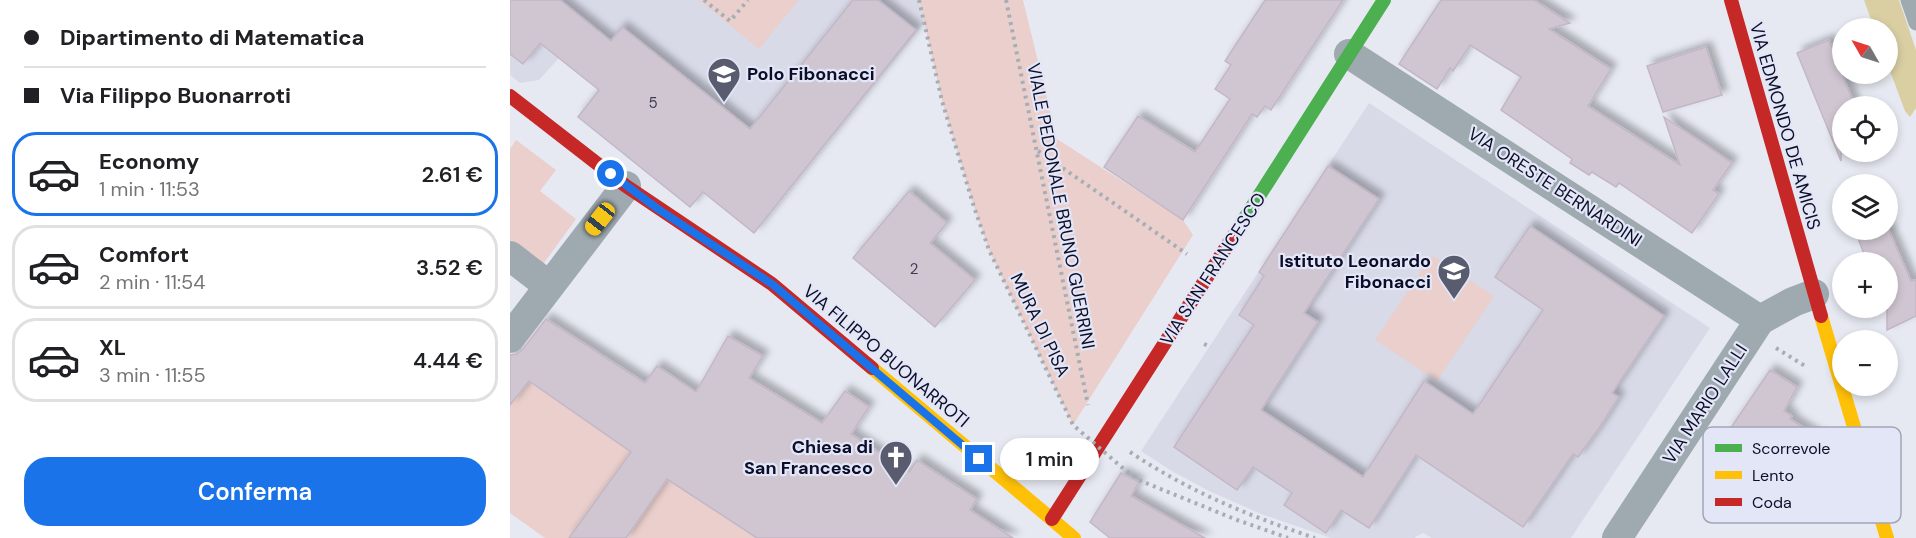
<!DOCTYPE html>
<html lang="it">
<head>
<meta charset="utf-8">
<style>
	body { margin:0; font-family:"DM Sans",sans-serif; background:#f2f2f2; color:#202124; height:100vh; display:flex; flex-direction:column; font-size:22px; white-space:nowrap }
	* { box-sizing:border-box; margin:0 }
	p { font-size:20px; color:#757577 }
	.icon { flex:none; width:33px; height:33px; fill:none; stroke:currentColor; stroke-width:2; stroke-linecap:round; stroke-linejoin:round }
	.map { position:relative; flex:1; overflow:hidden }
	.panel { display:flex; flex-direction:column; background:#fff; width:510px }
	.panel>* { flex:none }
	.top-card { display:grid; align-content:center; height:132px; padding:0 24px; background:#fff }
	.needle { width:39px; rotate:309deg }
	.buttons { position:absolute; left:1322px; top:18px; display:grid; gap:12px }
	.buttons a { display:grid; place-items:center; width:66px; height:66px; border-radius:50%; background:#fff; box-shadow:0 3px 9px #0003; font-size:30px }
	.end { position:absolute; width:27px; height:27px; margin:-14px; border:8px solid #1a73e8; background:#fff; box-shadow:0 0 0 3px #fff }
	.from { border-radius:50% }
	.bubble { position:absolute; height:42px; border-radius:21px; background:#fff; box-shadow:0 3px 9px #0003; font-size:20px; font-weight:600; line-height:42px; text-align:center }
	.car { position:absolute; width:18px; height:36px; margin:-18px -9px; border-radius:8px; box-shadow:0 0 4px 2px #0007; background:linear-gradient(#f5c518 24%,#345 0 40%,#f5c518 0 76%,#345 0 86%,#f5c518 0) }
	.top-card b { display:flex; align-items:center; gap:21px; height:57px; font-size:22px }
	.top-card b+b { border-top:2px solid #e0e0e0 }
	.top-card i { width:15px; height:15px; background:#202124 }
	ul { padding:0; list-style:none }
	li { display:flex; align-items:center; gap:18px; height:84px; margin:0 12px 9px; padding:0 12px; border:3px solid #e0e0e0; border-radius:24px }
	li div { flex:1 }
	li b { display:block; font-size:22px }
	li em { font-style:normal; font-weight:600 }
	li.current { border-color:#1a73e8 }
	li>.icon { width:54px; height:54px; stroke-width:1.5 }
	.cta { display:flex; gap:12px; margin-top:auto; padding:12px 24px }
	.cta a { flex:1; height:69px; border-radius:24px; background:#1a73e8; color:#fff; font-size:24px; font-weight:600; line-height:69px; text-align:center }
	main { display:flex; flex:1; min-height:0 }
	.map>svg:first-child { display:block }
</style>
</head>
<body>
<main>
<section class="panel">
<div class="top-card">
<b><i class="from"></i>Dipartimento di Matematica</b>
<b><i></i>Via Filippo Buonarroti</b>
</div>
<ul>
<li class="current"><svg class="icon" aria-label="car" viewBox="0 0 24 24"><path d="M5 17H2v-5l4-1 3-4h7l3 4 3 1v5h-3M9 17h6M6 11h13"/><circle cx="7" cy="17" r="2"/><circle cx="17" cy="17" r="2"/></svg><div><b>Economy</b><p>1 min · 11:53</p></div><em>2.61 €</em></li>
<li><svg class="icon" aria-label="car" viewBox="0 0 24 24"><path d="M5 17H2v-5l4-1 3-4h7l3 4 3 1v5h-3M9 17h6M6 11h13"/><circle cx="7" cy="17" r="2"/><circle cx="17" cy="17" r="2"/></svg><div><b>Comfort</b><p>2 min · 11:54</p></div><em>3.52 €</em></li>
<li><svg class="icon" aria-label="car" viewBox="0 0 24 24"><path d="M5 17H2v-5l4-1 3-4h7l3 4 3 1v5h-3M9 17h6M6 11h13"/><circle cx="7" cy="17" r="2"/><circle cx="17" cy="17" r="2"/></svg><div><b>XL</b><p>3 min · 11:55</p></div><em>4.44 €</em></li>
</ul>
<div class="cta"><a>Conferma</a></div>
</section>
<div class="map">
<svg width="1406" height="538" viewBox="0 0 1406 538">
	<defs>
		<filter id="shadow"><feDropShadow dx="5.5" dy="-5.5" stdDeviation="3" flood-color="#0004"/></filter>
	</defs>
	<rect width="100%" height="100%" fill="#e7e9f2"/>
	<!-- built -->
	<g fill="#d8dae8">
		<polygon points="0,0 409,0 414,23 244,233 193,192 181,207 68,117 89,90 49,58 29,80 10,83 0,75"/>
		<polygon points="859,103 1200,328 1061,538 922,538 913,533 904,538 821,538 751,514 699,491 660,470 631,451"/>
	</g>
	<!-- green -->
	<g fill="#eacfcc">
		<polygon points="189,0 289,0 249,49"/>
		<polygon points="409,0 513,0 547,139 673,220 683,235 563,425 479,250 464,207 432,101"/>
		<polygon points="6,140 46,170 30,191 66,219 31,267 0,243 0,149"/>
		<polygon points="922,255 984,296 927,381 865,340"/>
		<polygon points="19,381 121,452 59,538 35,538 0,513 0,405"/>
		<polygon points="157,479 247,538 116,538"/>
	</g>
	<!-- water -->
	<polygon fill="#dacfa3" points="1354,0 1389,0 1406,50 1406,108 1400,117 1395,111 1377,63 1377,28 1364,28"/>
	<!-- building -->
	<g fill="#d0c6d2" stroke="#c3b7c5" stroke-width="1.5" filter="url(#shadow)">
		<polygon points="0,0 50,0 101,41 112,27 240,129 343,0 368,0 406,30 244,233 193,192 180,207 68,117 89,90 30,43 13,64 0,54"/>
		<polygon points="755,0 833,0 761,110 755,106 747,117 742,114 673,220 594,167 628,116 685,152 720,99 705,89 721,65 715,61"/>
		<polygon points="931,0 1024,0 1060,23 1039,29 1101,69 1078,106 1170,165 1154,117 1222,163 1203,190 1209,194 1182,233 1109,183 1106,187 1082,172 1079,175 1060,163 1062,159 991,110 1011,77 960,45 943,71 940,68 927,89 889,64"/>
		<polygon points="1319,40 1322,48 1332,44 1332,74 1345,106 1332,106 1331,161 1287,53"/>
		<polygon points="1196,47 1212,95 1153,112 1137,66"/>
		<polygon points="818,166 869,199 794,313 808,322 751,410 853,477 914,381 963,414 1033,310 985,277 1020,226 1154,316 1102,393 1109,397 1089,428 1068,457 1063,454 1013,527 906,455 859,528 831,510 816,533 774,505 782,493 743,467 727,490 664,447 744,325 729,315 754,276 749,272"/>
		<polygon points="399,191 437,223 420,243 465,280 425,327 343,258"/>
		<polygon points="1377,226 1401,281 1406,280 1406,316 1377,330 1377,262 1357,262 1345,230 1377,230"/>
		<polygon points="36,319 135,383 147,366 186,392 218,336 253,356 239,378 312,423 335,391 359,407 341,434 399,472 407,460 467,499 460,510 503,538 247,538 157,479 116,538 59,538 121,452 19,381 0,405 0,355 7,354 13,349"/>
		<polygon points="1260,370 1287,387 1274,411 1282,416 1280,419 1308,437 1273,491 1242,471 1253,454 1218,432"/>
		<polygon points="611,473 629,482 621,496 695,538 600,538 580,522"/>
	</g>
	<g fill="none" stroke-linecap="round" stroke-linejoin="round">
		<!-- path -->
		<g stroke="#a6aeb5" stroke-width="4" stroke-dasharray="3 4.5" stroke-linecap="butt">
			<polyline points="194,0 220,21 238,0"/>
			<polyline points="496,0 578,405"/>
			<polyline points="528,151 677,254"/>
			<polyline points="694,344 701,347"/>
			<polyline points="1266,348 1295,366"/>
			<path d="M620 452C678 491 739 516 805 538"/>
		</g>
		<!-- lane -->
		<polyline stroke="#9faab0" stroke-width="15" points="1398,0 1406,23"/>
		<!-- street -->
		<g stroke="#9faab0" stroke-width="30">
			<polyline points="839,54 1250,320"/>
			<polyline points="0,256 39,286"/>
			<polyline points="0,338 116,186"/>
			<polyline points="1107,538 1250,320 1283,302 1304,294"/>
		</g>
		<!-- fast -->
		<polyline stroke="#4caf50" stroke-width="14" points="733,221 874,0"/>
		<!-- slow -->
		<g stroke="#ffc107" stroke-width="14">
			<polyline points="1311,316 1377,538"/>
			<polyline points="362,368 564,538"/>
		</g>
		<!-- jam -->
		<g stroke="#c62828" stroke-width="14">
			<polyline points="1221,0 1311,316"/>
			<polyline points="0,96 116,186 262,284 362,368"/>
			<polyline points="542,519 733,221"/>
		</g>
		<!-- path-bridge -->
		<polyline stroke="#a6aeb5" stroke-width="4" stroke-dasharray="3 4.5" stroke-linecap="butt" points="409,0 432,101 464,207 479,250 563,425 615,470 631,481 727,520 778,538"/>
	</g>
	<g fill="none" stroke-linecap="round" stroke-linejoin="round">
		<!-- route -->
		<polyline stroke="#1a73e8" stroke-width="8" points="101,174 148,209 262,284 469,459"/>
	</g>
	<!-- icons -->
	<defs>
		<symbol id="university-pin" viewBox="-11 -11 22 30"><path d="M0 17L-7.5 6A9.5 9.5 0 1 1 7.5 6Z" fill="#595b6f" stroke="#e2e6f6"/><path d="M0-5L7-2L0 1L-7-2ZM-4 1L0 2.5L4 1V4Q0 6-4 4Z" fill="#fff"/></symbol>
		<symbol id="school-pin" viewBox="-11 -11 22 30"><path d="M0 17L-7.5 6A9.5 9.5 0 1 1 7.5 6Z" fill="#595b6f" stroke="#e2e6f6"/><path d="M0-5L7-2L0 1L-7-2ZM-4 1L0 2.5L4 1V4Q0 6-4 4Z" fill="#fff"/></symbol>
		<symbol id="church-pin" viewBox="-11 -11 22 30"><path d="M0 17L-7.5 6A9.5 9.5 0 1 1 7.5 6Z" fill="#595b6f" stroke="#e2e6f6"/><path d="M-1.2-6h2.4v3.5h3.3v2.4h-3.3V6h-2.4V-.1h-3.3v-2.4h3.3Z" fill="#fff"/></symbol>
	</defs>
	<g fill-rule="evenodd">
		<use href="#university-pin" x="195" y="55" width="38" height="52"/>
		<use href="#school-pin" x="925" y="252" width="38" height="52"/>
		<use href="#church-pin" x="367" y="438" width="38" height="52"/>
	</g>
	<g text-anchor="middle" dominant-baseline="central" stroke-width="4.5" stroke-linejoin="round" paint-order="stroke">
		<!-- number labels -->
		<g font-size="15" fill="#3d3c53">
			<text x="143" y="103">5</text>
			<text x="404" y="269">2</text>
		</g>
		<!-- poi labels -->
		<g font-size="18" font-weight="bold" fill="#0c0e29" stroke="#e2e6f6" text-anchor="end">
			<text x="237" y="74" text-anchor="start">Polo Fibonacci</text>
			<text x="921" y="261">Istituto Leonardo<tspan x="921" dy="21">Fibonacci</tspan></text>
			<text x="363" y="447">Chiesa di<tspan x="363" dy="21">San Francesco</tspan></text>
		</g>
		<!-- street labels -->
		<g font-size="18" fill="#0c0e29" stroke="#e2e6f6">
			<text transform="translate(1275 126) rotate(74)">VIA EDMONDO DE AMICIS</text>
			<text transform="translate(1045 187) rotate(33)">VIA ORESTE BERNARDINI</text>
			<text transform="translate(551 206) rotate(79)">VIALE PEDONALE BRUNO GUERRINI</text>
			<text transform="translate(703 269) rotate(-57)">VIA SAN FRANCESCO</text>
			<text transform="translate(530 325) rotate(64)">MURA DI PISA</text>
			<text transform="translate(376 356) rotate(40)">VIA FILIPPO BUONARROTI</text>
			<text transform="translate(1195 404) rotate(-57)">VIA MARIO LALLI</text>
		</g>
	</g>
	<!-- legend -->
	<rect x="1193" y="427" width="198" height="96" rx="9" fill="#e2e6f6" stroke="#a2a5b8" stroke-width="1.5"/>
	<rect x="1205" y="444" width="27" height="8" fill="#4caf50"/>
	<rect x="1205" y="471" width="27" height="8" fill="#ffc107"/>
	<rect x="1205" y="498" width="27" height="8" fill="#c62828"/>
	<g font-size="16" fill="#0c0e29">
		<text x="1242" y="454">Scorrevole</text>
		<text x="1242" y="481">Lento</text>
		<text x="1242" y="508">Coda</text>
	</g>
</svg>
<div class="buttons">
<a><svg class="needle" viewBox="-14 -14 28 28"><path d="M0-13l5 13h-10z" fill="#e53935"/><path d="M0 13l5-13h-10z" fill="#757577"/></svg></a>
<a><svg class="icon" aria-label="locate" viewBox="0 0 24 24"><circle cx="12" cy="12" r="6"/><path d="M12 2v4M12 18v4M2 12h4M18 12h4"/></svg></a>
<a><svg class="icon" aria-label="layers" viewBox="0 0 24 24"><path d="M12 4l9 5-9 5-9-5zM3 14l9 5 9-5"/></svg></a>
<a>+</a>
<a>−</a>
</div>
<i class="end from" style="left:101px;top:174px"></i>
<i class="end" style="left:469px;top:459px"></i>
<div class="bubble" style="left:490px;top:438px;width:99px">1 min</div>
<i class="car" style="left:90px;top:219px;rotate:218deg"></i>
</div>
</main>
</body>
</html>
